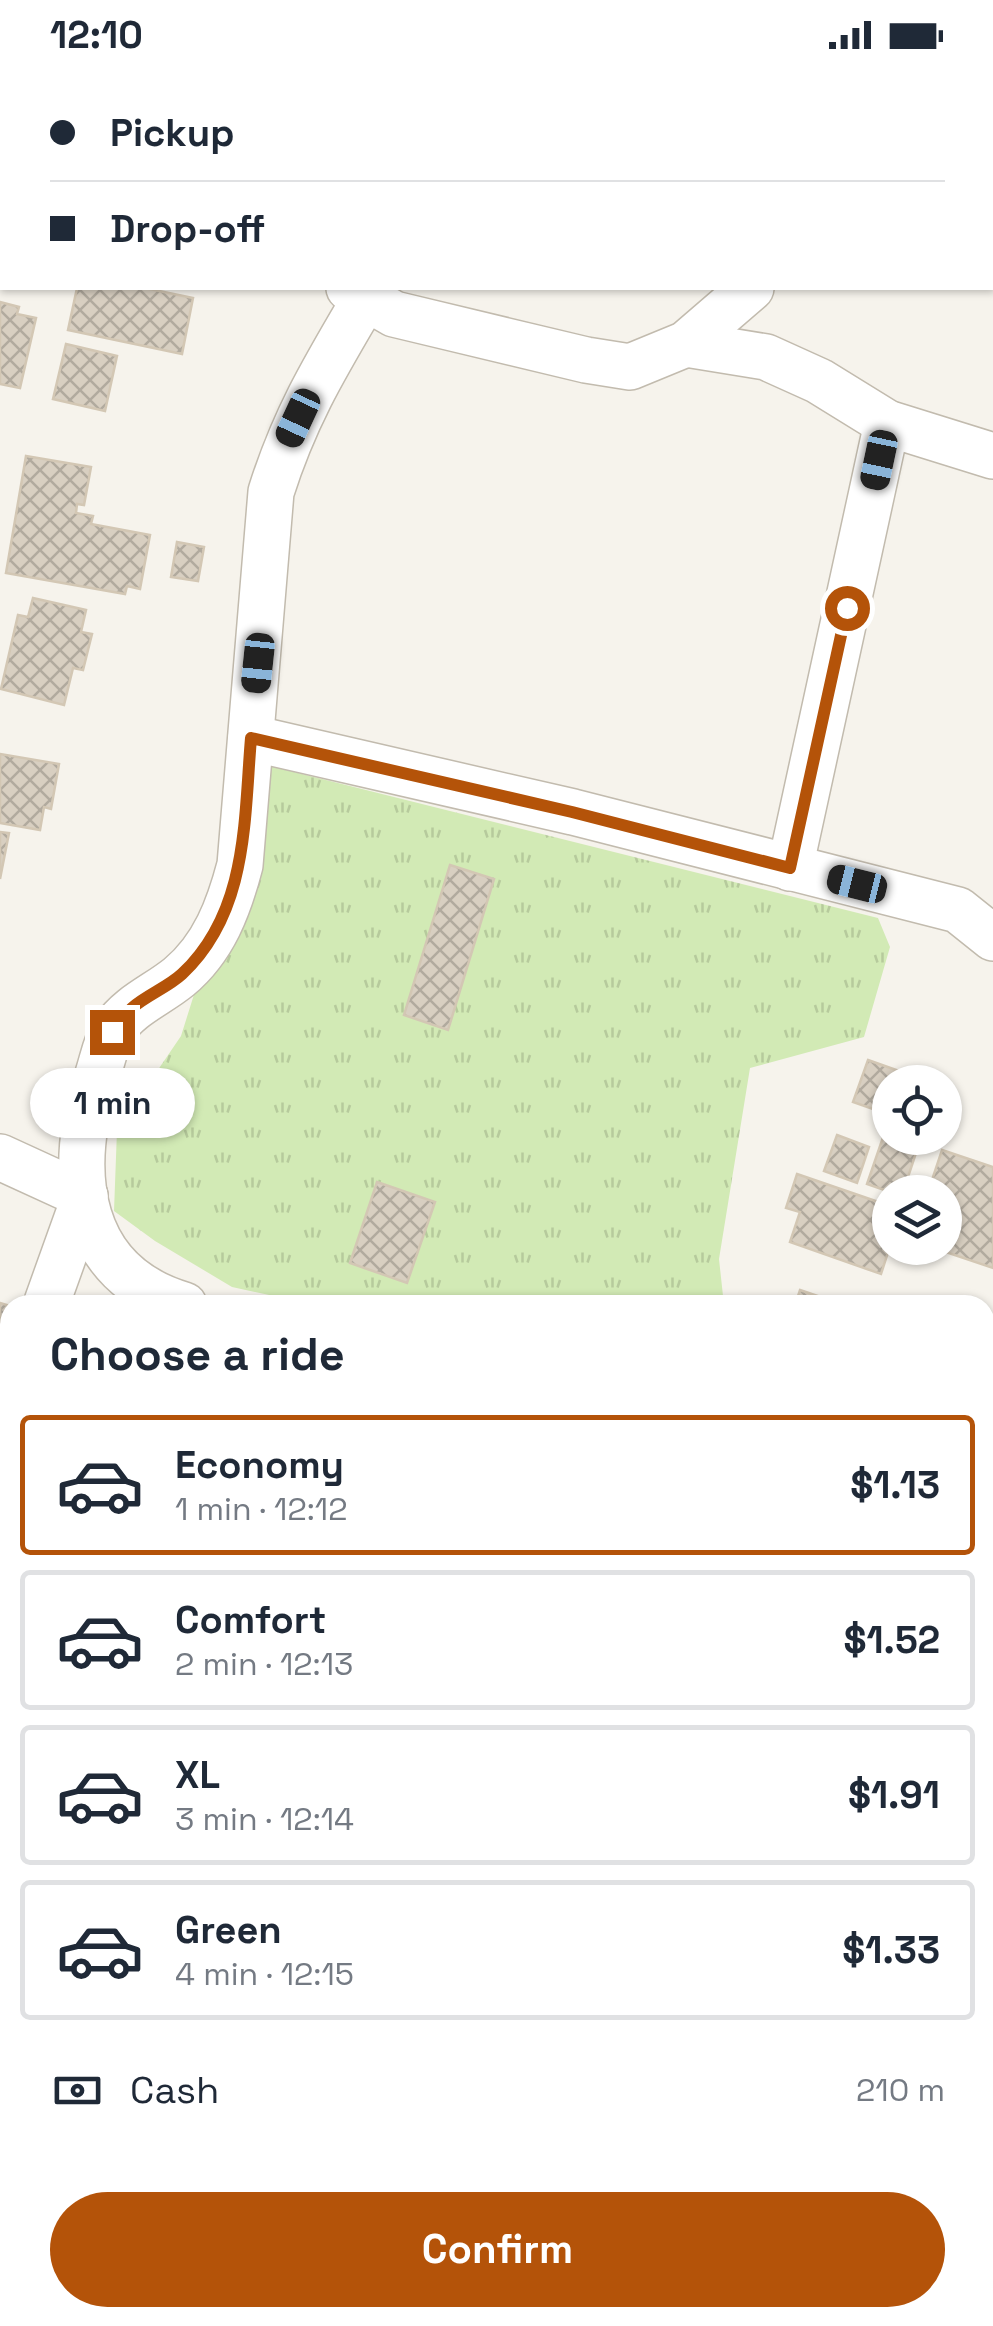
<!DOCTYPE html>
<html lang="en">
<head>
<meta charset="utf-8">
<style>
	body { margin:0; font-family:"Space Grotesk",sans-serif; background:#f2f2f3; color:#1f2937; height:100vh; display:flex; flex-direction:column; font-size:38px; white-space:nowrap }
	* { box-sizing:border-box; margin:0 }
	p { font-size:32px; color:#747a83 }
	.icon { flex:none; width:55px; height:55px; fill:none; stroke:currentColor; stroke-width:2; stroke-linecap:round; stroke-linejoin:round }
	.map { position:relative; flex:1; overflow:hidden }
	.panel { position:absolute; left:0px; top:1225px; width:995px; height:1032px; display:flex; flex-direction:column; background:#fff; border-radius:30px 30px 0 0; box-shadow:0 2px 8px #0004 }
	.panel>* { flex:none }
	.guide { position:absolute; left:0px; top:0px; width:995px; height:220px; box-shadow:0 2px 8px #0004; display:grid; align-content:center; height:220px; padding:0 50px; background:#fff }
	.controls { position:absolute; left:872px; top:995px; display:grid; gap:20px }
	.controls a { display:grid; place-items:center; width:90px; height:90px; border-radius:50%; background:#fff; box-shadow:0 2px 8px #0004; font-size:50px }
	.end { position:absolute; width:45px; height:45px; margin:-22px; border:12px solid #b45309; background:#fff; box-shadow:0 0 0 5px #fff }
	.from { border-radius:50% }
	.bubble { position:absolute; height:70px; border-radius:35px; background:#fff; box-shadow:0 2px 8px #0004; font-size:32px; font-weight:700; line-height:70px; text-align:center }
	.car { position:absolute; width:30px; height:60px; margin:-30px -15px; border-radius:12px; box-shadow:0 0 8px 2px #0007; background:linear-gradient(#222 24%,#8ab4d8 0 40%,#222 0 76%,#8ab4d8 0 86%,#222 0) }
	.guide b { display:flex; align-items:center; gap:35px; height:95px; font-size:38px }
	.guide b+b { border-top:2px solid #e0e1e3 }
	.guide i { width:25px; height:25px; background:#1f2937 }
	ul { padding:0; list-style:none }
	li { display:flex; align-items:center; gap:30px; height:140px; margin:0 20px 15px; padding:0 30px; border:5px solid #e0e1e3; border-radius:10px }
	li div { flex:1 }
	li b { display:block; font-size:38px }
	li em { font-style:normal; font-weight:700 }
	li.selected { border-color:#b45309 }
	li>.icon { width:90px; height:90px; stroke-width:1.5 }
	h2 { padding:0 50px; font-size:45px; line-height:120px }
	.pay { display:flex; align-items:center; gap:25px; height:110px; padding:0 50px; font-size:38px }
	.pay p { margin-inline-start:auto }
	.cta { display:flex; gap:20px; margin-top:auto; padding:20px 50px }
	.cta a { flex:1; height:115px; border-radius:60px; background:#b45309; color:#fff; font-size:40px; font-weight:700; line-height:115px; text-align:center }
	.status { display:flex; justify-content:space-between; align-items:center; height:70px; padding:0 50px; background:#fff; direction:ltr }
	.status svg { height:28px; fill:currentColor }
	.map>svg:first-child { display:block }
</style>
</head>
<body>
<div class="status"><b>12:10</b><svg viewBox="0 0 49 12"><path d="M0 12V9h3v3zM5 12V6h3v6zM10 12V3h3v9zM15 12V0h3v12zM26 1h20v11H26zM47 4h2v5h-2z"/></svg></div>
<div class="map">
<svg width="993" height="2256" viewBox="0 0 993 2256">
	<defs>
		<pattern id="grass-tufts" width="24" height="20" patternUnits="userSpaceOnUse" patternTransform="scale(2.5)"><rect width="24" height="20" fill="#d2eab5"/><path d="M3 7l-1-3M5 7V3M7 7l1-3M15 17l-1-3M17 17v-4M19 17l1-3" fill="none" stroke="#b6ca9c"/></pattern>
		<pattern id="forest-firs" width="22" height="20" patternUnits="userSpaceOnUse" patternTransform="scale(2.5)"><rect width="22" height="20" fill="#d2eab5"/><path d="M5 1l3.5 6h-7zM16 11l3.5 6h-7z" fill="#b6ca9c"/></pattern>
		<pattern id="wetland-marsh" width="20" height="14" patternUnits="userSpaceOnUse" patternTransform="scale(2.5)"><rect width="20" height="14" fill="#d2eab5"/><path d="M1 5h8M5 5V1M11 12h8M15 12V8" fill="none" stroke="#b6ca9c"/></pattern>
		<pattern id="building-cross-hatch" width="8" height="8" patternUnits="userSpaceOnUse" patternTransform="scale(2.5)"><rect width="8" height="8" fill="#d8cfc1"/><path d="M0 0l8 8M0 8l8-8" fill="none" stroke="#b1aa9e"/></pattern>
	</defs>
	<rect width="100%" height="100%" fill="#f6f3ec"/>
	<!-- grass -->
	<polygon fill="url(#grass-tufts)" points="266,695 878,848 890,877 864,967 750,998 719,1189 724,1235 316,1235 232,1217 155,1171 114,1141 117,1060 181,966"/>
	<!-- forest -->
	<g fill="url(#forest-firs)">
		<polygon points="993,1881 993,2213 985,2211 985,1888"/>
		<polygon points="275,2248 856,2248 844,2256 272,2256"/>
	</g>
	<!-- wetland -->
	<polygon fill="url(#wetland-marsh)" points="985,2211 993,2213 993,2256 844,2256 856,2248 985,2248"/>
	<!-- building -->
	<g fill="url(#building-cross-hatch)" stroke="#d3c7b4" stroke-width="2.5">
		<polygon points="226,0 310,0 309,2"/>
		<polygon points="340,0 446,0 455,2 340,2"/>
		<polygon points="714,0 776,0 777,2 713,2"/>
		<polygon points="77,218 145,218 193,228 182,284 68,260"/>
		<polygon points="0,232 19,237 17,244 36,248 20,318 0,314"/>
		<polygon points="66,274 117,286 105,341 53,329"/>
		<polygon points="26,386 91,397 84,435 77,434 76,443 93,446 91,454 150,465 140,519 127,516 125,524 6,503"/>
		<polygon points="177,472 204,477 198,511 171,507"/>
		<polygon points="33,528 86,540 81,562 92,564 83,600 73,598 64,635 1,619 18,545 28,547"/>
		<polygon points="0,684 59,694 51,739 44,737 40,760 0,753"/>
		<polygon points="0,762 9,763 0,809"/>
		<polygon points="450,795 494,809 448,960 404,945"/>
		<polygon points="868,990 930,1012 890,1012 890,1045 853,1032"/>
		<polygon points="889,1050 890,1068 921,1068 903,1122 890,1122 867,1114"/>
		<polygon points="837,1065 869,1077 857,1113 824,1101"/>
		<polygon points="942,1080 993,1097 993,1198 934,1178 945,1178 945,1122 928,1122"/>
		<polygon points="797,1104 890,1136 890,1176 881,1204 790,1172 800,1142 786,1138"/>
		<polygon points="377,1112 435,1132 407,1213 350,1193"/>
		<polygon points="800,1220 844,1235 795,1235"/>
		<polygon points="0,1233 10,1236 10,1255 0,1252"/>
	</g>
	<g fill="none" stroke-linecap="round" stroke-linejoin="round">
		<defs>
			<g id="minor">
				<polyline points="865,2 865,0"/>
				<polyline points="0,110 2,110"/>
				<polyline points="349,218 394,244 586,290 630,297 686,274 751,218"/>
				<polyline points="686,274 766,287 819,311 887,353 993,386"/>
				<polyline points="251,668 573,742 958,840 993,868"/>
				<polyline points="790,798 887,353"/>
				<polyline points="0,1087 85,1126"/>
				<polyline points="46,1235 85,1126"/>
				<path d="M184 1235C77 1204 67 1103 96 1010 102 994 105 973 114 959 130 935 157 925 179 907 214 878 229 837 240 795L271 422C295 346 325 297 365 229"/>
				<polyline points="0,1363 10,1335"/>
				<polyline points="985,1607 993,1610"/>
			</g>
		</defs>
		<!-- minor casing -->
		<use href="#minor" stroke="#c2bbae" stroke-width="48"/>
		<!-- minor -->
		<use href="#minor" stroke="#fff" stroke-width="45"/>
	</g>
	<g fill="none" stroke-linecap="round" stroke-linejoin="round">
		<!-- route -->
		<path stroke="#b45309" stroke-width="12" d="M112 962C119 954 125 945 132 938 147 925 168 917 182 904 248 842 244 751 251 668L572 742 790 798 847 538"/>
	</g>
</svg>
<div class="controls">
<a><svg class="icon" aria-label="locate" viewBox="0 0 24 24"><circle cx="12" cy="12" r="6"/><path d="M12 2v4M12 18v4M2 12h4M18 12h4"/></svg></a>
<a><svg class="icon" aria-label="layers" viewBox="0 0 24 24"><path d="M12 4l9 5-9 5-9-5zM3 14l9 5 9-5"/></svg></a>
</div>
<i class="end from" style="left:847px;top:538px"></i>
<i class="end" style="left:112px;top:962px"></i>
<div class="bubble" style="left:30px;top:998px;width:165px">1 min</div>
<i class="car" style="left:298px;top:348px;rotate:205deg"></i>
<i class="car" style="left:879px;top:390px;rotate:192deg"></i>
<i class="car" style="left:258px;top:593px;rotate:186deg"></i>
<i class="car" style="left:857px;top:814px;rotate:284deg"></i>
<div class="guide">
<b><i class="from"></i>Pickup</b>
<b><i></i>Drop-off</b>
</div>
<section class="panel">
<h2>Choose a ride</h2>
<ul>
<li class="selected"><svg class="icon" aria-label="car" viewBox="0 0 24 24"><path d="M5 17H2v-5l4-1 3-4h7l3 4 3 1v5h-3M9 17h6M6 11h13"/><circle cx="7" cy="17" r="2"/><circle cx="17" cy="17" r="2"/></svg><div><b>Economy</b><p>1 min · 12:12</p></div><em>$1.13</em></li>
<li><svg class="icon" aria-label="car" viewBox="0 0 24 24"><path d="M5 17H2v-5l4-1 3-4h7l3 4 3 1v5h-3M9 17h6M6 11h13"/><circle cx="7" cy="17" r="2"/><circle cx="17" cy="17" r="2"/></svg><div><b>Comfort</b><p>2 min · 12:13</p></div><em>$1.52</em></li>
<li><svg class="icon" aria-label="car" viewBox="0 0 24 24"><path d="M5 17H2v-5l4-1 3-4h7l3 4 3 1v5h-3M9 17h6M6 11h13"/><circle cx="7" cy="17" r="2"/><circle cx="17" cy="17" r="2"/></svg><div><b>XL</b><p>3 min · 12:14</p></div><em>$1.91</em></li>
<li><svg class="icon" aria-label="car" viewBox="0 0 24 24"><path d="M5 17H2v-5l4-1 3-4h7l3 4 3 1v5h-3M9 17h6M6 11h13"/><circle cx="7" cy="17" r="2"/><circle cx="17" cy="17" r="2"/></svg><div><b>Green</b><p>4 min · 12:15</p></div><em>$1.33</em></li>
</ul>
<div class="pay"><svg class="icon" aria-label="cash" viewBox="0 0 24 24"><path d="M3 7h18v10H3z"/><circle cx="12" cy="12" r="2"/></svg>Cash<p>210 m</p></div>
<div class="cta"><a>Confirm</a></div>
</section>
</div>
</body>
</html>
